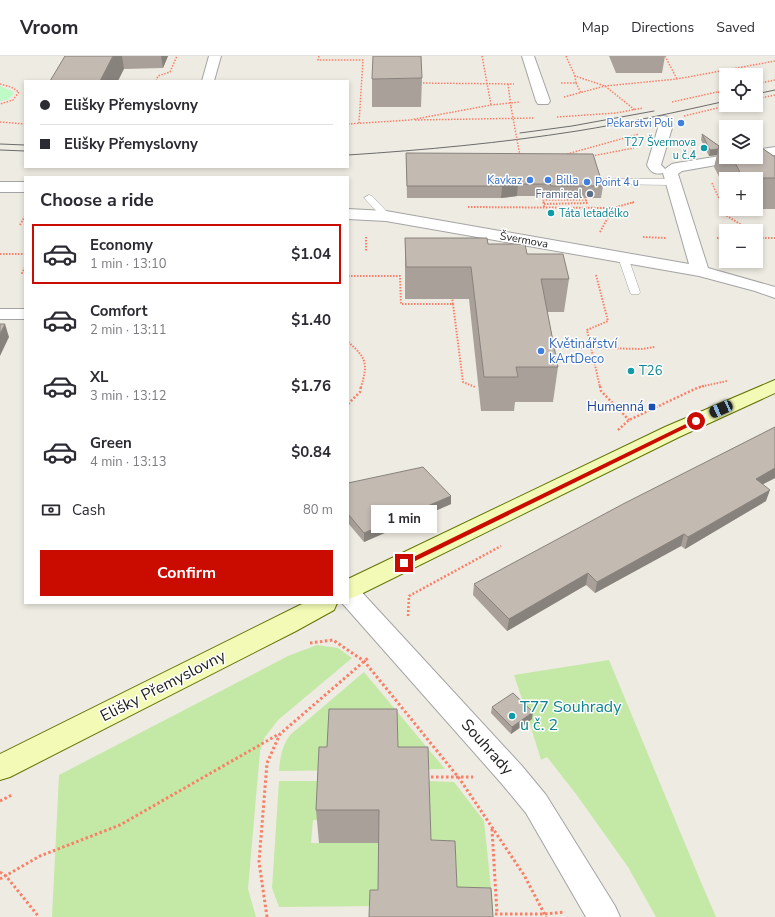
<!DOCTYPE html>
<html lang="en">
<head>
<meta charset="utf-8">
<style>
	body { margin:0; font-family:"Nunito Sans",sans-serif; background:#f7f7f7; color:#2b2b33; height:100vh; display:flex; flex-direction:column; font-size:15px; white-space:nowrap }
	* { box-sizing:border-box; margin:0 }
	p { font-size:13px; color:#7c7c81 }
	.icon { flex:none; width:22px; height:22px; fill:none; stroke:currentColor; stroke-width:2; stroke-linecap:round; stroke-linejoin:round }
	.map { position:relative; flex:1; overflow:hidden }
	.sheet { position:absolute; left:24px; top:120px; width:325px; height:428px; display:flex; flex-direction:column; background:#fff; border-radius:0px; box-shadow:0 2px 6px #0003 }
	.sheet>* { flex:none }
	.guide { position:absolute; left:24px; top:24px; width:325px; height:88px; border-radius:0px; box-shadow:0 2px 6px #0003; display:grid; align-content:center; height:88px; padding:0 16px; background:#fff }
	.tools { position:absolute; left:719px; top:12px; display:grid; gap:8px }
	.tools a { display:grid; place-items:center; width:44px; height:44px; border-radius:0px; background:#fff; box-shadow:0 2px 6px #0003; font-size:20px }
	.end { position:absolute; width:18px; height:18px; margin:-9px; border:5px solid #ca0c00; background:#fff; box-shadow:0 0 0 2px #fff }
	.from { border-radius:50% }
	.bubble { position:absolute; height:28px; border-radius:0px; background:#fff; box-shadow:0 2px 6px #0003; font-size:13px; font-weight:700; line-height:28px; text-align:center }
	.car { position:absolute; width:12px; height:24px; margin:-12px -6px; border-radius:5px; box-shadow:0 0 3px 1px #0007; background:linear-gradient(#222 24%,#8ab4d8 0 40%,#222 0 76%,#8ab4d8 0 86%,#222 0) }
	.guide b { display:flex; align-items:center; gap:14px; height:38px; font-size:15px }
	.guide b+b { border-top:1px solid #e1e1e2 }
	.guide i { width:10px; height:10px; background:#2b2b33 }
	ul { padding:0; list-style:none }
	li { display:flex; align-items:center; gap:12px; height:60px; margin:0 8px 6px; padding:0 8px; border:2px solid transparent; border-radius:0px }
	li div { flex:1 }
	li b { display:block; font-size:15px }
	li em { font-style:normal; font-weight:700 }
	li.current { border-color:#ca0c00 }
	li>.icon { width:36px; height:36px; stroke-width:1.5 }
	h2 { padding:0 16px; font-size:18px; line-height:48px }
	.pay { display:flex; align-items:center; gap:10px; height:44px; padding:0 16px; font-size:15px }
	.pay p { margin-inline-start:auto }
	.primary-button { display:flex; gap:8px; margin-top:auto; padding:8px 16px }
	.primary-button a { flex:1; height:46px; border-radius:0px; background:#ca0c00; color:#fff; font-size:16px; font-weight:700; line-height:46px; text-align:center }
	header { display:flex; align-items:center; gap:24px; box-sizing:border-box; height:56px; padding:0 20px; background:#fff; border-bottom:1px solid #e1e1e2 }
	header strong { font-size:19px }
	nav { display:flex; gap:22px; margin-inline-start:auto; font-size:14px }
	.map>svg:first-child { display:block }
</style>
</head>
<body>
<header>
<strong>Vroom</strong>
<nav><a>Map</a><a>Directions</a><a>Saved</a></nav>
</header>
<div class="map">
<svg width="775" height="861" viewBox="0 0 775 861">
	<rect width="100%" height="100%" fill="#eeebe2"/>
	<!-- grass -->
	<g fill="#c4e9a7">
		<polygon points="317,589 338,592 352,602 278,664 265,681 260,695 248,833 256,861 52,861 59,719 288,600"/>
		<polygon points="609,604 703,831 716,861 656,861 628,811 576,738 547,701 541,704 529,665 531,663 527,658 514,619"/>
		<path d="M364 616 445 713 279 715C280 701 282 690 290 679Z"/>
		<polygon points="279,725 322,725 320,764 313,764 311,787 380,787 379,850 279,851 272,832"/>
		<polygon points="427,725 454,726 484,765 493,851 453,851 429,817"/>
	</g>
	<!-- park -->
	<polygon fill="#befac6" points="0,30 12,35 14,38 7,44 0,45"/>
	<g fill="none" stroke-linecap="round" stroke-linejoin="round">
		<defs>
			<g id="lane">
				<polygon points="603,123 672,123 676,126 672,129 600,128 599,126"/>
				<polygon points="369,139 372,140 389,158 391,160 389,162 383,162 366,144 364,142"/>
				<polygon points="623,198 628,201 640,236 639,238 631,238 630,236 618,201"/>
			</g>
			<g id="street">
				<polygon points="209,0 221,0 214,25 202,25"/>
				<polygon points="522,0 534,0 550,45 548,48 538,48 536,45"/>
				<path d="M663 60 668 61 672 72 661 109 665 113 672 108 677 107 726 99V101H746L744 104 739 105 682 115 678 118 708 212 775 231V242L755 235 699 220 386 165 348 163V153L386 155 689 208 663 117C654 119 651 116 647 109L658 72 656 64 658 61Z"/>
				<polygon points="775,91 775,99 756,102 751,101 756,101 756,94"/>
				<rect x="0" y="126" width="25" height="10"/>
				<rect x="0" y="253" width="25" height="10"/>
				<polygon points="348,529 357,531 522,710 546,739 615,850 620,861 586,861 526,757 502,728 342,547 348,547"/>
			</g>
			<g id="secondary">
				<polygon points="775,324 775,337 679,381 357,540 348,543 348,523 665,371"/>
				<polygon points="304,547 337,547 334,554 296,575 10,721 0,724 0,698"/>
			</g>
		</defs>
		<!-- lane casing -->
		<use href="#lane" stroke="#a4a4a4" stroke-width="1"/>
		<!-- street casing -->
		<use href="#street" stroke="#a4a4a4" stroke-width="2"/>
		<!-- secondary casing -->
		<use href="#secondary" stroke="#617404" stroke-width="2"/>
		<!-- path-far3 -->
		<g stroke="#fb7f67" stroke-width="1.5" stroke-dasharray="1.5 1.5" stroke-linecap="butt">
			<polyline points="319,0 318,4 363,4 359,67"/>
			<polyline points="482,0 491,49"/>
			<polyline points="566,0 575,20"/>
			<polyline points="665,0 677,23"/>
			<polyline points="156,25 158,20 170,16 177,0"/>
			<polyline points="420,27 514,28"/>
			<polyline points="561,27 576,27 581,37"/>
			<polyline points="576,27 575,20 605,30 635,54"/>
			<polyline points="0,28 11,31 19,36 13,44 0,48"/>
			<polyline points="508,28 511,51"/>
			<polyline points="756,28 775,24"/>
			<polyline points="718,36 726,41"/>
			<polyline points="564,41 605,30 677,23 775,5"/>
			<polyline points="756,43 775,39"/>
			<polyline points="672,46 726,34"/>
			<polyline points="684,60 730,49"/>
			<polyline points="557,61 616,57 643,52"/>
			<polyline points="415,64 534,62"/>
			<polyline points="0,66 25,68"/>
			<polyline points="348,68 410,64 491,49 520,46"/>
			<polyline points="567,98 639,78"/>
			<polyline points="592,100 634,92"/>
			<polyline points="712,127 721,147"/>
			<polyline points="586,144 587,147"/>
			<polyline points="544,147 543,144 586,144 585,142"/>
			<polyline points="632,147 634,146"/>
		</g>
		<!-- path-far2 -->
		<g stroke="#fb7f67" stroke-width="2" stroke-dasharray="1.5 1.5" stroke-linecap="butt">
			<polyline points="543,146 544,148"/>
			<polyline points="720,146 727,160 740,168 743,175"/>
			<polyline points="468,151 613,152"/>
			<polyline points="544,151 544,148 587,147 587,146"/>
			<polyline points="20,169 25,160"/>
			<polyline points="600,176 613,152 634,146"/>
			<polyline points="366,181 366,196"/>
			<polyline points="643,181 666,182"/>
			<polyline points="717,182 726,182"/>
			<polyline points="756,182 775,182"/>
			<polyline points="0,198 25,198"/>
			<polyline points="25,211 22,217 25,217"/>
			<polyline points="596,219 608,265 587,274 600,331"/>
			<polyline points="348,220 400,220 401,248 453,248 452,241"/>
			<polyline points="453,248 463,326 475,331"/>
			<path d="M348 286C367 302 368 308 361 331"/>
			<polyline points="551,291 642,293 655,291"/>
			<polyline points="699,331 727,325"/>
		</g>
		<!-- path-far1 -->
		<g stroke="#fb7f67" stroke-width="2.5" stroke-dasharray="2 2" stroke-linecap="butt">
			<polyline points="600,330 601,335 629,364"/>
			<polyline points="348,348 360,336 361,330"/>
			<polyline points="618,374 629,364 697,332 704,330"/>
			<polyline points="408,560 409,540 501,490"/>
		</g>
		<!-- path -->
		<g stroke="#fb7f67" stroke-width="3" stroke-dasharray="2.5 2.5" stroke-linecap="butt">
			<polyline points="310,587 333,584 364,605 459,722 524,819 546,861"/>
			<polyline points="426,721 473,721"/>
			<polyline points="0,745 12,739"/>
			<polyline points="492,773 497,858"/>
			<polyline points="0,816 6,820 39,861"/>
			<polyline points="0,823 40,800 120,769 279,678"/>
			<polyline points="490,858 544,858 565,856"/>
			<polyline points="267,861 259,806 267,707 280,678 368,602"/>
		</g>
		<!-- lane -->
		<use href="#lane" fill="#fff" fill-rule="evenodd"/>
		<!-- street -->
		<use href="#street" fill="#fff" fill-rule="evenodd"/>
		<!-- secondary -->
		<use href="#secondary" fill="#f2fab5" fill-rule="evenodd"/>
		<!-- tram -->
		<g stroke="#6b6b6b" stroke-width="1">
			<polyline points="756,38 775,34"/>
			<polyline points="520,77 572,70 654,55"/>
			<polyline points="0,88 25,89"/>
			<polyline points="0,94 25,95"/>
			<path d="M348 99C425 94 501 87 577 75 627 67 677 56 726 45"/>
		</g>
		<!-- path-bridge -->
		<polyline stroke="#fb7f67" stroke-width="1.5" stroke-dasharray="1.5 1.5" stroke-linecap="butt" points="511,51 520,100"/>
	</g>
	<!-- wall -->
	<g fill="#a8a099">
		<polygon points="65,0 168,0 163,12 124,13"/>
		<polygon points="609,0 665,0 662,17 616,17"/>
		<polygon points="422,22 421,51 372,51 372,23"/>
		<polygon points="702,78 719,90 721,81 726,80 726,101 775,101 775,153 756,153 756,123 726,123 726,134 714,111 717,99 709,100 701,84"/>
		<polygon points="406,97 603,130 601,142 549,142 549,140 517,140 501,142 407,142"/>
		<polygon points="405,182 488,188 527,198 569,223 564,256 547,256 558,311 553,346 515,346 514,355 481,355 469,243 405,243"/>
		<polygon points="775,371 775,422 763,428 766,445 685,493 681,490 595,537 586,529 507,575 473,539 474,528"/>
		<polygon points="348,427 451,440 451,448 364,486 348,467"/>
		<polygon points="492,651 532,663 511,678 491,657"/>
		<polygon points="397,653 378,834 379,787 319,787 316,754 327,691"/>
	</g>
	<!-- shaded-wall -->
	<g fill="#88827d">
		<polygon points="113,0 122,0 124,13 118,25 100,25"/>
		<polygon points="161,0 168,0 163,12"/>
		<polygon points="718,93 717,99 709,100 710,94"/>
		<polygon points="518,128 517,140 501,142 502,130"/>
		<polygon points="5,268 9,281 0,300 0,278"/>
		<polygon points="775,412 775,422 752,434 756,423"/>
		<polygon points="770,434 766,445 685,493 688,481"/>
		<polygon points="451,440 451,448 364,486 364,477"/>
		<polygon points="684,478 681,490 595,537 597,526"/>
		<polygon points="588,517 586,529 507,575 509,563"/>
		<polygon points="533,656 532,663 511,678 512,671"/>
	</g>
	<!-- building -->
	<g fill="#c3bab2" stroke="#88827d">
		<polygon points="65,0 113,0 100,25 50,25"/>
		<polygon points="373,0 421,0 422,22 372,23"/>
		<polygon points="702,78 719,90 718,93 710,94"/>
		<polygon points="726,80 726,90 721,81"/>
		<polygon points="756,88 775,101 775,122 743,122 732,101 756,101"/>
		<polygon points="406,97 593,98 603,130 551,130 550,128 518,128 502,130 407,130"/>
		<polygon points="405,182 487,182 488,188 525,188 527,198 563,198 569,223 541,223 558,311 516,311 518,321 484,321 471,211 406,211"/>
		<polygon points="0,268 5,268 0,278"/>
		<polygon points="775,371 775,412 756,423 770,434 688,481 684,478 597,526 588,517 509,563 474,528 623,448"/>
		<polygon points="423,411 451,440 364,477 348,458 348,427"/>
		<polygon points="513,637 533,656 512,671 492,651"/>
		<polygon points="329,653 397,653 398,691 428,691 431,784 455,785 457,831 491,832 493,861 369,861 370,834 378,834 379,754 316,754 319,691 327,691"/>
	</g>
	<!-- route -->
	<polygon fill="#ca0c00" points="696,363 698,363 698,366 407,509 402,509 401,507"/>
	<!-- markers -->
	<g fill="#3f7fe0" stroke="#fff" stroke-width="1.5">
		<circle cx="681" cy="67" r="4"/>
		<circle cx="530" cy="124" r="4"/>
		<circle cx="548" cy="124" r="4"/>
		<circle cx="587" cy="126" r="4"/>
		<circle cx="541" cy="295" r="4"/>
	</g>
	<g fill="#0f9aa8" stroke="#fff" stroke-width="1.5">
		<circle cx="704" cy="92" r="4"/>
		<circle cx="551" cy="157" r="4"/>
		<circle cx="631" cy="315" r="4"/>
		<circle cx="512" cy="660" r="4"/>
	</g>
	<circle fill="#5c6f8a" stroke="#fff" stroke-width="1.5" cx="590" cy="138" r="4"/>
	<rect fill="#1a4fb4" stroke="#fff" stroke-width="1.5" x="648" y="347" width="8" height="8" rx="2"/>
	<g text-anchor="middle" dominant-baseline="central" stroke-width="3" stroke-linejoin="round" paint-order="stroke">
		<!-- far-shop labels -->
		<g font-size="11" fill="#366cbe" stroke="#fff" text-anchor="end">
			<text x="673" y="67">Pekarstvi Poli</text>
			<text x="522" y="124">Kavkaz</text>
			<text x="556" y="124" text-anchor="start">Billa</text>
			<text x="595" y="126" text-anchor="start">Point 4 u</text>
		</g>
		<!-- far-culture labels -->
		<g font-size="11" fill="#0d838f" stroke="#fff" text-anchor="end">
			<text x="696" y="86">T27 Švermova<tspan x="696" dy="13">u č.4</tspan></text>
			<text x="559" y="157" text-anchor="start">Táta letadélko</text>
		</g>
		<!-- far-service labels -->
		<g font-size="11" fill="#4e5e75" stroke="#fff" text-anchor="end">
			<text x="582" y="138">Framireal</text>
		</g>
		<!-- far-street labels -->
		<g font-size="11" fill="#1d1d1d" stroke="#fff">
			<text transform="translate(524 184) rotate(10)">Švermova</text>
		</g>
		<!-- shop labels -->
		<g font-size="13" fill="#366cbe" stroke="#fff" text-anchor="start">
			<text x="549" y="288">Květinářství<tspan x="549" dy="15">kArtDeco</tspan></text>
		</g>
		<!-- culture labels -->
		<g font-size="13" fill="#0d838f" stroke="#fff" text-anchor="start">
			<text x="639" y="315">T26</text>
		</g>
		<!-- transit labels -->
		<g font-size="13" fill="#164399" stroke="#fff" text-anchor="end">
			<text x="644" y="351">Humenná</text>
		</g>
		<!-- near-street labels -->
		<g font-size="16" fill="#1d1d1d" stroke="#fff">
			<text transform="translate(163 630) rotate(-27)">Elišky Přemyslovny</text>
			<text transform="translate(487 691) rotate(48)">Souhrady</text>
		</g>
		<!-- near-culture labels -->
		<g font-size="16" fill="#0d838f" stroke="#fff" text-anchor="start">
			<text x="520" y="651">T77 Souhrady<tspan x="520" dy="18">u č. 2</tspan></text>
		</g>
	</g>
</svg>
<div class="tools">
<a><svg class="icon" aria-label="locate" viewBox="0 0 24 24"><circle cx="12" cy="12" r="6"/><path d="M12 2v4M12 18v4M2 12h4M18 12h4"/></svg></a>
<a><svg class="icon" aria-label="layers" viewBox="0 0 24 24"><path d="M12 4l9 5-9 5-9-5zM3 14l9 5 9-5"/></svg></a>
<a>+</a>
<a>−</a>
</div>
<i class="end from" style="left:696px;top:365px"></i>
<i class="end" style="left:404px;top:507px"></i>
<div class="bubble" style="left:371px;top:449px;width:66px">1 min</div>
<i class="car" style="left:721px;top:353px;rotate:246deg"></i>
<div class="guide">
<b><i class="from"></i>Elišky Přemyslovny</b>
<b><i></i>Elišky Přemyslovny</b>
</div>
<section class="sheet">
<h2>Choose a ride</h2>
<ul>
<li class="current"><svg class="icon" aria-label="car" viewBox="0 0 24 24"><path d="M5 17H2v-5l4-1 3-4h7l3 4 3 1v5h-3M9 17h6M6 11h13"/><circle cx="7" cy="17" r="2"/><circle cx="17" cy="17" r="2"/></svg><div><b>Economy</b><p>1 min · 13:10</p></div><em>$1.04</em></li>
<li><svg class="icon" aria-label="car" viewBox="0 0 24 24"><path d="M5 17H2v-5l4-1 3-4h7l3 4 3 1v5h-3M9 17h6M6 11h13"/><circle cx="7" cy="17" r="2"/><circle cx="17" cy="17" r="2"/></svg><div><b>Comfort</b><p>2 min · 13:11</p></div><em>$1.40</em></li>
<li><svg class="icon" aria-label="car" viewBox="0 0 24 24"><path d="M5 17H2v-5l4-1 3-4h7l3 4 3 1v5h-3M9 17h6M6 11h13"/><circle cx="7" cy="17" r="2"/><circle cx="17" cy="17" r="2"/></svg><div><b>XL</b><p>3 min · 13:12</p></div><em>$1.76</em></li>
<li><svg class="icon" aria-label="car" viewBox="0 0 24 24"><path d="M5 17H2v-5l4-1 3-4h7l3 4 3 1v5h-3M9 17h6M6 11h13"/><circle cx="7" cy="17" r="2"/><circle cx="17" cy="17" r="2"/></svg><div><b>Green</b><p>4 min · 13:13</p></div><em>$0.84</em></li>
</ul>
<div class="pay"><svg class="icon" aria-label="cash" viewBox="0 0 24 24"><path d="M3 7h18v10H3z"/><circle cx="12" cy="12" r="2"/></svg>Cash<p>80 m</p></div>
<div class="primary-button"><a>Confirm</a></div>
</section>
</div>
</body>
</html>
